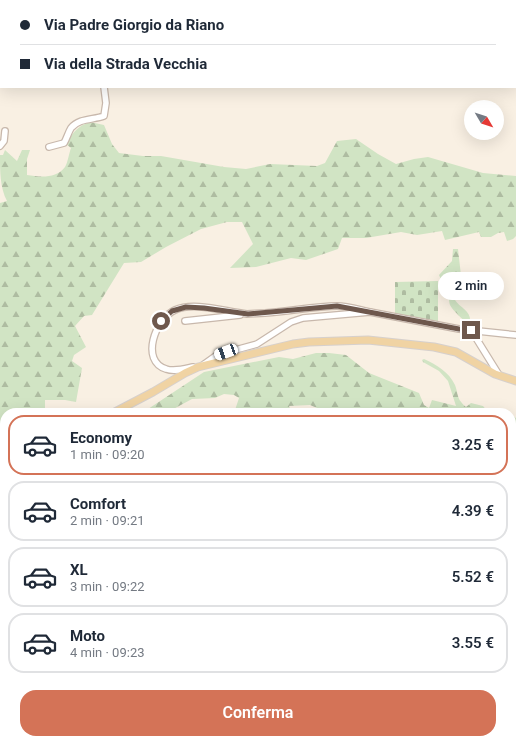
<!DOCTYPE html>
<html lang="it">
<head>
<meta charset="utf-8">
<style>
	body { margin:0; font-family:Roboto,sans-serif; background:#f6f6f7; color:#1f2937; height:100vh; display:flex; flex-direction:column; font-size:15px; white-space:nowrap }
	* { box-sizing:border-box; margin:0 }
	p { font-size:13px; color:#747a83 }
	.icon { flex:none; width:22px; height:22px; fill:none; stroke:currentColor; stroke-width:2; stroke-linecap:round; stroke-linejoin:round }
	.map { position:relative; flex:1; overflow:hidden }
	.sheet { position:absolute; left:0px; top:408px; width:516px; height:336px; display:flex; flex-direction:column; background:#fff; border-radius:16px 16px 0 0; box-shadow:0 4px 16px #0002 }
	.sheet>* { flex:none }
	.guide { position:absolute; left:0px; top:0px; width:516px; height:88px; box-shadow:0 4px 16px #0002; display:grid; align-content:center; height:88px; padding:0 20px; background:#fff }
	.needle { width:26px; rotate:129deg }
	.tools { position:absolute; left:464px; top:100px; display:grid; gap:8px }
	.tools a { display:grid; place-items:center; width:40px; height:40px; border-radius:50%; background:#fff; box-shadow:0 4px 16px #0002; font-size:20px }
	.end { position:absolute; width:18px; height:18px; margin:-9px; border:5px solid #6e584d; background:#fff; box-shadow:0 0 0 2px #fff }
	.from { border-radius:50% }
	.bubble { position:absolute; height:28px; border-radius:14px; background:#fff; box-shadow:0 4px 16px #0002; font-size:13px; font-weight:600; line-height:28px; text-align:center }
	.car { position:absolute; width:12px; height:24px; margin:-12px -6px; border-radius:5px; box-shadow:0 0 3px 1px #0007; background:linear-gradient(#fff 24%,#345 0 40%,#fff 0 76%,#345 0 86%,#fff 0) }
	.guide b { display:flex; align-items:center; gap:14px; height:38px; font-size:15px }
	.guide b+b { border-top:1px solid #e0e1e3 }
	.guide i { width:10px; height:10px; background:#1f2937 }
	ul { padding:7px 0 0; list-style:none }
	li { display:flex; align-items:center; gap:12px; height:60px; margin:0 8px 6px; padding:0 12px; border:2px solid #e0e1e3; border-radius:16px }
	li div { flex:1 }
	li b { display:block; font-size:15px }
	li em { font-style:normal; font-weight:600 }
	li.active { border-color:#d47357 }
	li>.icon { width:36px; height:36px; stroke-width:1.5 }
	.button { display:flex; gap:8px; margin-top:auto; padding:8px 20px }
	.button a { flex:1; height:46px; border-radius:16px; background:#d47357; color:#fff; font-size:16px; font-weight:600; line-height:46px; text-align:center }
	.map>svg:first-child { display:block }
</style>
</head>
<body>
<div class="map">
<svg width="516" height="744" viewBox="0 0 516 744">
	<defs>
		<pattern id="forest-firs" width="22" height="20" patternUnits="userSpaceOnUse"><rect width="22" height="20" fill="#d1e4c4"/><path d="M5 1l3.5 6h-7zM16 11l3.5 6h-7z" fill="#aebca1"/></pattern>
		<pattern id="cemetery-stones" width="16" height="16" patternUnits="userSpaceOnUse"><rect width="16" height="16" fill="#d1e4c4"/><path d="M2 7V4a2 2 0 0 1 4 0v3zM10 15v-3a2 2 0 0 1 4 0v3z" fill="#aebca1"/></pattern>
	</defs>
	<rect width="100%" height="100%" fill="#f9f0e3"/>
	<!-- residential -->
	<g fill="#efe2d3">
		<rect x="511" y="514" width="5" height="34"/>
		<polygon points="511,552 516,553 516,597 512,597"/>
	</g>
	<!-- forest -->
	<g fill="url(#forest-firs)">
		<path d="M90 122 104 125 112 144 119 153 143 156H161L224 167 246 169 270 164 317 166 325 163 337 141 356 139 378 154 396 164 414 159 428 157 483 173 516 176V236L513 239 507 241 504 232 498 233 491 237H481L479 232 445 240 442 231 417 235 401 232 366 238H342L338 249 306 260 291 258 256 267 230 268 253 244 242 222H227L201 229 166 247 141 262 124 263 92 315 84 316 75 326 86 347 74 355 72 361 82 368 76 402 65 400H45V411L42 413H5V430L2 439 0 440V203L7 201C0 188 0 171 0 155H3L5 150 17 161 22 150H30L27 159V175C40 177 56 179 65 167 68 162 69 153 71 148L66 144C74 132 76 127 90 122Z"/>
		<path d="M453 249H458L463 293 457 297 455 300C460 308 472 311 470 323L467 324C462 318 453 311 450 305 448 300 450 293 448 289 446 284 442 283 439 275L452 261Z"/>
		<path d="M316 353H329L346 355 369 373 419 393 424 405 429 408 432 400 456 406 448 381 439 371 423 362 422 360 424 359C437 365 449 372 455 385 459 396 456 398 466 407L471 403 483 406 489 413H329L310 405 289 406 292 413H273L272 412 268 413H234L239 398 234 395 224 394 215 398 192 399 166 413H142L204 372 279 357 293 359Z"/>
		<path d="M511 415 516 418V451L511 459C516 465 516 469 514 476H511Z"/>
		<polygon points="516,597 516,663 511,662 511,598"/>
		<polygon points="5,686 5,730 0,730 0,690"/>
		<polygon points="107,739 157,739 148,741 147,744 106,744"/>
		<polygon points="236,739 366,739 367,744 244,744"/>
	</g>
	<!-- cemetery -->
	<polygon fill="url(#cemetery-stones)" points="438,281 438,321 395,314 395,282"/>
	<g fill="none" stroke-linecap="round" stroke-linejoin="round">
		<defs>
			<g id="minor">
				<polyline points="69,0 69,1"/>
				<polyline points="197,0 197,1"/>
				<polyline points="230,1 230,0"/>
				<polyline points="280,1 281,0"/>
				<polyline points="0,49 1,49"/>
				<polyline points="515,63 516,64"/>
				<polyline points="0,146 4,141 5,131"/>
				<path d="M49 147 64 143C67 138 68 133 71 128 79 118 93 120 104 116L106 103 104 87"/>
				<polyline points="185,321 240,315"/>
				<polyline points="471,330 499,375"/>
				<polyline points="203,365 217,355 257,344 291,322 303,318 370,312 459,329 516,335"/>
				<path d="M193 367C184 369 174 372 166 369 140 361 155 319 175 310 194 301 226 312 247 314 252 314 259 313 265 313 289 312 313 306 337 306 348 306 360 310 370 312"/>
				<polyline points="5,527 3,520 5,509"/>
				<polyline points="511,550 516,551"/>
				<polyline points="428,739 437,744"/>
			</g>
			<g id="major">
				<polyline points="113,413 153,392 185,373 198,367 293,344 309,342 368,340 434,347 456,352 495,374 516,381"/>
				<polyline points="0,475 5,470"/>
				<polyline points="0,557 5,558"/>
				<polyline points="0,594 5,590"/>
			</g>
		</defs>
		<!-- minor casing -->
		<use href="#minor" stroke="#c8b8ac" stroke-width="8"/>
		<!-- major casing -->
		<use href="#major" stroke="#d6d0cd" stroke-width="9"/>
		<!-- minor -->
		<use href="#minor" stroke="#fff" stroke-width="5.5"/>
		<!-- major -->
		<use href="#major" stroke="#f0d3a3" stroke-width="7"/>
	</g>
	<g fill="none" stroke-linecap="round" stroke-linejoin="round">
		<!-- route -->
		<polyline stroke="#6e584d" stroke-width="5" points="161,321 172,311 186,307 204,308 248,314 337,306 459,329 471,330"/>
	</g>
</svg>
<div class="tools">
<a><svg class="needle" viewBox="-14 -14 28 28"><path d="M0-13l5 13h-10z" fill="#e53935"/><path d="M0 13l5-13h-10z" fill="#747a83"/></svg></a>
</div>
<i class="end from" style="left:161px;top:321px"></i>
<i class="end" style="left:471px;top:330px"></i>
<div class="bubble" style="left:438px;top:272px;width:66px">2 min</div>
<i class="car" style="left:226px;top:352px;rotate:250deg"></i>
<div class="guide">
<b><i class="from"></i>Via Padre Giorgio da Riano</b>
<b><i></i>Via della Strada Vecchia</b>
</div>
<section class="sheet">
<ul>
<li class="active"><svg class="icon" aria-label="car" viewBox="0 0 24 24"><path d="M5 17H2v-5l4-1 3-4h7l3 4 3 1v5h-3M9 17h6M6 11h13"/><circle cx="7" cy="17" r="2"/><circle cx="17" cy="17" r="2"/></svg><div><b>Economy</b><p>1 min · 09:20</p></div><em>3.25 €</em></li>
<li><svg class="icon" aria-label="car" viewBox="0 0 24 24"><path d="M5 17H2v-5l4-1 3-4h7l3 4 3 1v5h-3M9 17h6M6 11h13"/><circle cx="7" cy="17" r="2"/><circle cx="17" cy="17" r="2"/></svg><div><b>Comfort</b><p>2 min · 09:21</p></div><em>4.39 €</em></li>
<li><svg class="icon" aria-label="car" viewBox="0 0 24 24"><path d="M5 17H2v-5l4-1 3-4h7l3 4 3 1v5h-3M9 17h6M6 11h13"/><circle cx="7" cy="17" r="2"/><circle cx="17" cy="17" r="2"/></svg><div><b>XL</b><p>3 min · 09:22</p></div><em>5.52 €</em></li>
<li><svg class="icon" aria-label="car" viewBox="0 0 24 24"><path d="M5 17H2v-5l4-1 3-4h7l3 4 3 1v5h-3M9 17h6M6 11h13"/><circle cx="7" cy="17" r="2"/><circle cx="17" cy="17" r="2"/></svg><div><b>Moto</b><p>4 min · 09:23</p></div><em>3.55 €</em></li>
</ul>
<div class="button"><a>Conferma</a></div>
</section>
</div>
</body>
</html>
